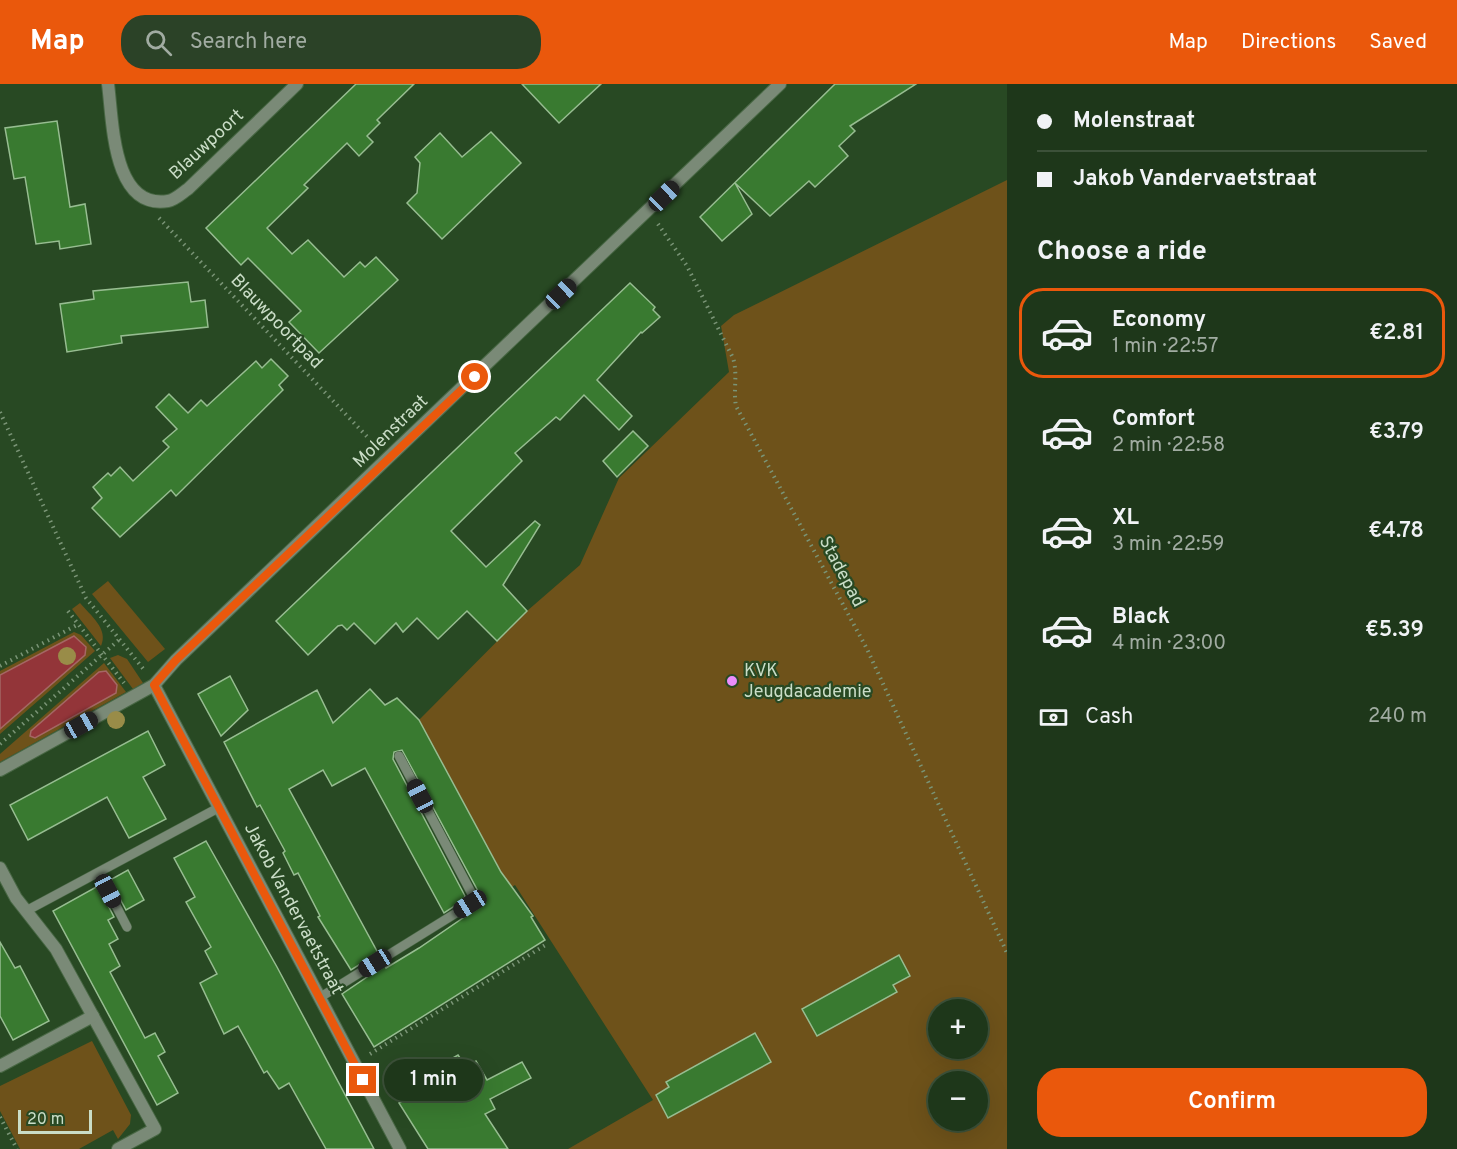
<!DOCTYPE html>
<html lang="en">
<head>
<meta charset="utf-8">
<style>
	body { margin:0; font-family:Overpass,sans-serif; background:#2b4227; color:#f1f3f6; height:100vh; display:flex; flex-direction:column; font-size:22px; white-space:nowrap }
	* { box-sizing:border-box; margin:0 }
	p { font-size:20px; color:#a1aca2 }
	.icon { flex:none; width:33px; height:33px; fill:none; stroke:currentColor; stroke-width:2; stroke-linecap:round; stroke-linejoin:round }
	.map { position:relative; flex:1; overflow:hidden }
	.drawer { display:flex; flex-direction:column; background:#1e371a; width:450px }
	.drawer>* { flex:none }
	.hud { display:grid; align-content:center; height:132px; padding:0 30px; background:#1e371a }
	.controls { position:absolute; left:928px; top:915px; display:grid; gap:12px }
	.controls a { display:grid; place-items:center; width:60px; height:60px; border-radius:50%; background:#1e371a; box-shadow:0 6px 24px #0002,0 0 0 2px #3c5139; font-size:30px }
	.scale { position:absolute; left:18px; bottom:15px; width:74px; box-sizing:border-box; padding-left:6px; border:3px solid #caddc7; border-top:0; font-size:16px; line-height:21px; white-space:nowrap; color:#caddc7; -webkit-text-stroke:4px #284923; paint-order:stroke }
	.end { position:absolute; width:27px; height:27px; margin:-14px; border:8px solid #ea580c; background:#fff; box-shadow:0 0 0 3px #fff }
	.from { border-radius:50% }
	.bubble { position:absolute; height:42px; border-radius:21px; background:#1e371a; box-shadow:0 6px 24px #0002,0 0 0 2px #3c5139; font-size:20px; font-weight:600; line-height:42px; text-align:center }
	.car { position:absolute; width:18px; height:36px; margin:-18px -9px; border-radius:8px; box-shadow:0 0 4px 2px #0007; background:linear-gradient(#222 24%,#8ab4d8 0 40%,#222 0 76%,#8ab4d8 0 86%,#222 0) }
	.hud b { display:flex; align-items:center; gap:21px; height:57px; font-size:22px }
	.hud b+b { border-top:2px solid #3c5139 }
	.hud i { width:15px; height:15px; background:#f1f3f6 }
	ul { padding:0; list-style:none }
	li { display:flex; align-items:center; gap:18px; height:90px; margin:0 12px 9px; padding:0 18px; border:3px solid transparent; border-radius:24px }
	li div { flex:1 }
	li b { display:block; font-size:22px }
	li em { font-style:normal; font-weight:600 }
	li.on { border-color:#ea580c }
	li>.icon { width:54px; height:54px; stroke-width:1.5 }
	h2 { padding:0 30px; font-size:27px; line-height:72px }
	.pay { display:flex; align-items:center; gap:15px; height:66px; padding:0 30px; font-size:22px }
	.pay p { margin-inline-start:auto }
	.primary-button { display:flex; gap:12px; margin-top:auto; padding:12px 30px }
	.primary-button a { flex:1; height:69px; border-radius:24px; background:#ea580c; color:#fff; font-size:24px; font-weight:600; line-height:69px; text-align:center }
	header { display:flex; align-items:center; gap:36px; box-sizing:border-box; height:84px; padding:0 30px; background:#ea580c; color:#fff }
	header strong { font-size:28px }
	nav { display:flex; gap:33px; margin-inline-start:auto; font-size:21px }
	.search { width:420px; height:54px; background:#2b4227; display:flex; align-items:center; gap:15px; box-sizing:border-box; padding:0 21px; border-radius:24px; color:#a1aca2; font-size:22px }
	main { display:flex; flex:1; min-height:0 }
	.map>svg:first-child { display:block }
</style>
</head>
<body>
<header>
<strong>Map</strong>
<div class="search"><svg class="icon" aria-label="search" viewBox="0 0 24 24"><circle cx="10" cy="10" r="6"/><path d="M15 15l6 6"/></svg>Search here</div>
<nav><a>Map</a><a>Directions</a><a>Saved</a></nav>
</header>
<main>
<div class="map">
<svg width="1007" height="1065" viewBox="0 0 1007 1065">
	<rect width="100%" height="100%" fill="#284923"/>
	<!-- green -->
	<g fill="#6e521a" fill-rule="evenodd">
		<path d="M1007 96V1065H568L653 1016 515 801 510 804 419 636 527 527 580 481 619 394 729 288 721 242 734 231ZM939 926H978V964H939ZM939 998H978V1036H939Z"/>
		<polygon points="108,497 165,565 148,578 92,510"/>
		<path d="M80 519C90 531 109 545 101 562L72 525Z"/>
		<polygon points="74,548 81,551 95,567 0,650 0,587"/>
		<polygon points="118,571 127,575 143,599 133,605 110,574"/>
		<polygon points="104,579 126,608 0,678 0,670"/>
		<polygon points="92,957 131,1031 130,1040 118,1055 113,1046 79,1065 20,1065 0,1027 0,1002"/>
	</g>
	<!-- water -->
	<g fill="#933539" stroke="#a46764" stroke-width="1.5">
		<polygon points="74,552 86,563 85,571 0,645 0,591"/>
		<polygon points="106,587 117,601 116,609 35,654 30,652 31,647 99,588"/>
	</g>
	<!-- building -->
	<g fill="#397a30" stroke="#97bd91" stroke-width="1.5">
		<polygon points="356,0 414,0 377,36 380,39 367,52 373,58 359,72 347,59 304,101 308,104 267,144 292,170 308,156 344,193 360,178 365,183 376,173 398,196 319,269 289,238 301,227 248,174 241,181 206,144"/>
		<polygon points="522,0 601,0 559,39"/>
		<polygon points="835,0 916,0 850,42 855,47 839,62 848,72 815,103 809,97 770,132 735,99 752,130 722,157 700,133"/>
		<polygon points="57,37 70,123 85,120 91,160 60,165 59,157 36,160 25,93 14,95 5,44"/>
		<polygon points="491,48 521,79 442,155 407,119 417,109 420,79 415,73 440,49 462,73"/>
		<polygon points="188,198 191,218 205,216 208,243 121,252 122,259 67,268 60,220 94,215 93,207"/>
		<polygon points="630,199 655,223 653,226 660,233 642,249 641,248 597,296 632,332 619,346 584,311 560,336 556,333 515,369 522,377 451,447 486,483 535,437 540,441 503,501 527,527 497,557 467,527 438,555 417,534 403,548 396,539 375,560 354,539 347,546 342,541 338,542 308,571 276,537"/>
		<polygon points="271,275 288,292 279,301 283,306 176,412 171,406 120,453 92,424 102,414 93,403 108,389 111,392 120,383 133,397 169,363 163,357 177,345 156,323 169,310 188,329 201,316 207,322 256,277 262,284"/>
		<polygon points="633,347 648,362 617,393 603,377"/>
		<polygon points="230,592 248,626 221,652 198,610"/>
		<polygon points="370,605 385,621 397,614 419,636 501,788 533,832 531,833 545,856 374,963 342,910 385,881 386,884 419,864 473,827 479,815 479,809 402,666 394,668 393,675 465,812 464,816 444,829 365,684 332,702 323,686 289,705 378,869 351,886 318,833 320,832 298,789 294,791 283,769 285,767 260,721 257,723 224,658 317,606 333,639"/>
		<polygon points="148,647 165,681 143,693 166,735 129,754 107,713 28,756 10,721"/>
		<polygon points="206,757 277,883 374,1065 326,1065 289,999 279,1005 267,987 264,989 238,942 224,950 200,899 217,890 205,867 211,863 186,818 195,813 174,774"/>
		<polygon points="128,786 144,816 126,826 110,796"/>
		<polygon points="98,802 114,833 108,836 118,855 109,860 120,882 110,888 145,954 155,949 165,968 158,972 178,1009 157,1021 53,827"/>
		<polygon points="0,858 15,884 20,882 49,937 13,956 0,932"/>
		<polygon points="899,871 910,892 893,901 897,908 817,952 802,925"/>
		<polygon points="755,949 771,978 668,1034 656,1011 669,1003 666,998"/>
		<polygon points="458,971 466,983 476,977 487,996 522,978 531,994 490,1015 495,1025 485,1030 508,1065 428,1065 399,1019 429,1001 423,991"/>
	</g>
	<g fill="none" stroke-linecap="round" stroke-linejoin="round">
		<defs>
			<g id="lane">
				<polyline points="99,789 127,843"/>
				<polyline points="26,827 220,723"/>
				<polyline points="319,914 469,821 473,812 399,672"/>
			</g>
			<g id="street">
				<path d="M108 0C113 37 112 126 168 117 175 116 182 109 188 105L297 0"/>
				<polyline points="154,601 400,1065"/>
				<polyline points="0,686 154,601 176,576 780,0"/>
				<polyline points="0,784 16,814 56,865 155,1045 118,1065"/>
				<polyline points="0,982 93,932"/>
			</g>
		</defs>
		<!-- lane casing -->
		<use href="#lane" stroke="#486744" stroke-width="10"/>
		<!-- street casing -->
		<use href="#street" stroke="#486744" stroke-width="14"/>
		<!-- path -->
		<g stroke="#7a9476" stroke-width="4" stroke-dasharray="1.5 4.5" stroke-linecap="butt">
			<polyline points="159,134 375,361"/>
			<path d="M658 140 687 182 733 274C738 290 733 306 736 322L867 565 1007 869"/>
			<polyline points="0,328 86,514 145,587"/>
			<polyline points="68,527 124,599"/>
			<polyline points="0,582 77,541"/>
			<polyline points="0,660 120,555"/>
			<polyline points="370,970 547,860"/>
			<polyline points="0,1033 17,1065"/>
		</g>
		<!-- lane -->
		<use href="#lane" stroke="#7a8a77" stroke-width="9"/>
		<!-- street -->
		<use href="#street" stroke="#7a8a77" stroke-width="12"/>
	</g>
	<!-- trees -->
	<g fill="#998c48">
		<circle cx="67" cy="572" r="9"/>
		<circle cx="116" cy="636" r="9"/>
	</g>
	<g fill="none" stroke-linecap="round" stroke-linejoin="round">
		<!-- route -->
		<polyline stroke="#ea580c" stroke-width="8" points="363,996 154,601 176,576 475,293"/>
	</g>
	<!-- markers -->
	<circle fill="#eb8dfc" stroke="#284923" stroke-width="2" cx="732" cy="597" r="6"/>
	<g text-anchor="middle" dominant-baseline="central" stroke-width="4.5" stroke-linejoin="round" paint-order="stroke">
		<!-- street labels -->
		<g font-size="18" fill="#caddc7" stroke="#284923">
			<text transform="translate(207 61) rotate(-43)">Blauwpoort</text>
			<text transform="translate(276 238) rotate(46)">Blauwpoortpad</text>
			<text transform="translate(391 348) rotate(-44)">Molenstraat</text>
			<text transform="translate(841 488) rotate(62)">Stadepad</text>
			<text transform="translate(293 825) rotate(62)">Jakob Vandervaetstraat</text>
		</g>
		<!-- poi labels -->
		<g font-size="18" fill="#caddc7" stroke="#284923" text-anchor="start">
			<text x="744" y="587">KVK<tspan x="744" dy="21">Jeugdacademie</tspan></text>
		</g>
	</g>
</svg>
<div class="controls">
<a>+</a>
<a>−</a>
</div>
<div class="scale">20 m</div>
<i class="end from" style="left:475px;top:293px"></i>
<i class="end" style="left:363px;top:996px"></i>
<div class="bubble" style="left:384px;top:975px;width:99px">1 min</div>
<i class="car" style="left:664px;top:112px;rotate:46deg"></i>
<i class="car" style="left:561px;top:210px;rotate:46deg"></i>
<i class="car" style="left:81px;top:641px;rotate:61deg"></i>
<i class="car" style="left:420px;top:712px;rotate:332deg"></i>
<i class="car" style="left:108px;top:807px;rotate:152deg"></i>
<i class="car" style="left:470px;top:820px;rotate:238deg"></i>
<i class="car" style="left:375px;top:879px;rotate:238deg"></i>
</div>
<section class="drawer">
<div class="hud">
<b><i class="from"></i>Molenstraat</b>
<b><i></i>Jakob Vandervaetstraat</b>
</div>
<h2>Choose a ride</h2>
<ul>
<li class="on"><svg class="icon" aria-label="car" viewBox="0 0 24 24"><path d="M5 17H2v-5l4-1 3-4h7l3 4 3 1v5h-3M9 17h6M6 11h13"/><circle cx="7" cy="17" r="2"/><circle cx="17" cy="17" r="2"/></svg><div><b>Economy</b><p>1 min · 22:57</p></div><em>€2.81</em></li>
<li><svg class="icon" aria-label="car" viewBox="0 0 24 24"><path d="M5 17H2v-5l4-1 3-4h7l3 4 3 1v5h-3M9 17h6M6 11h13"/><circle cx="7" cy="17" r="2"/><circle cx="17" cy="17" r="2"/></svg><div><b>Comfort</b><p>2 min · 22:58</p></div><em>€3.79</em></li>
<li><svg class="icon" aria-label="car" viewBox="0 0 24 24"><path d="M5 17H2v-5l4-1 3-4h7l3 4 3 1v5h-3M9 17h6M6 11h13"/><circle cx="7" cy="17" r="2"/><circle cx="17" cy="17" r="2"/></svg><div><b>XL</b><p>3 min · 22:59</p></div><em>€4.78</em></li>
<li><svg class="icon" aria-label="car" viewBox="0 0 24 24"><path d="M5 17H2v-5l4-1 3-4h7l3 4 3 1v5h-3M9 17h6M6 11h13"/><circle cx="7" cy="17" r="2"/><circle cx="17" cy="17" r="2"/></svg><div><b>Black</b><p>4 min · 23:00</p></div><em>€5.39</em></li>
</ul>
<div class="pay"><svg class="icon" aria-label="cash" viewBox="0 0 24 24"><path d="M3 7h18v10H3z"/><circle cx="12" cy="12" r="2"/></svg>Cash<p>240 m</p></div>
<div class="primary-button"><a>Confirm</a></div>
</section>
</main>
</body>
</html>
